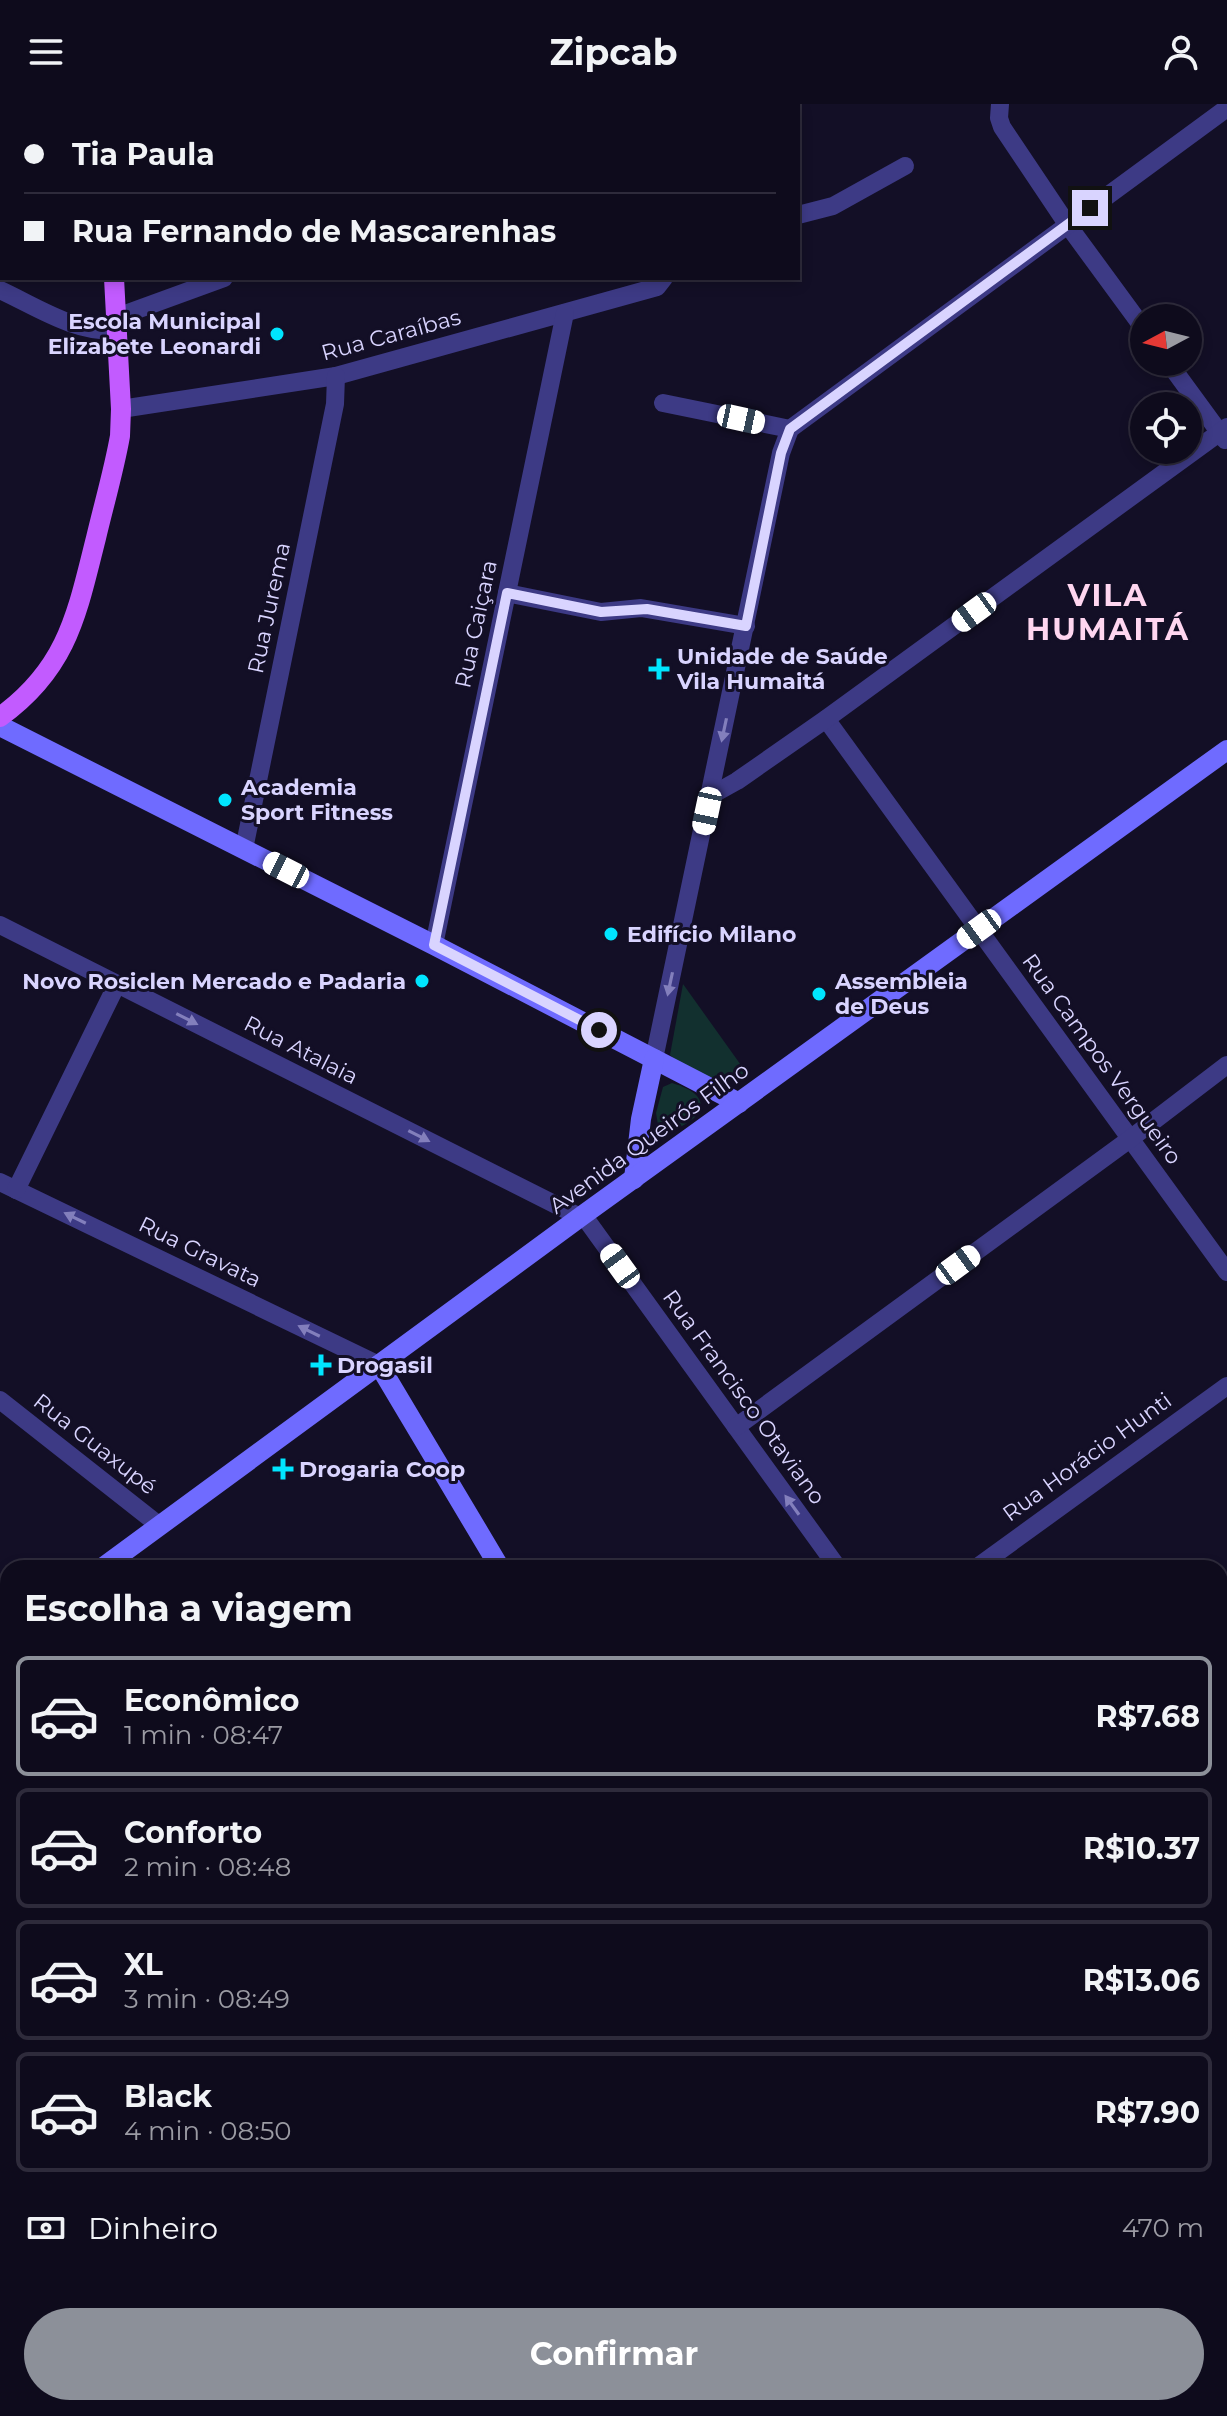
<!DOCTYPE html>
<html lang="pt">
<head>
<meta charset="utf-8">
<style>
	body { margin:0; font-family:Montserrat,sans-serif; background:#171425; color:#f1f3f6; height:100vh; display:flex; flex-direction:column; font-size:30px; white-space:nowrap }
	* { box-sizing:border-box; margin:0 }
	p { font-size:26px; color:#9b9ba3 }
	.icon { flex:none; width:44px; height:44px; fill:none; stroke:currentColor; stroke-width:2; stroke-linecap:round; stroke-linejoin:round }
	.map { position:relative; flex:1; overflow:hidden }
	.panel { position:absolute; left:0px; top:1456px; width:1228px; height:856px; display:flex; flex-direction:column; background:#0e0b1c; border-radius:24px 24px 0 0; box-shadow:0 4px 12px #0003,0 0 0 2px #2e2b3b }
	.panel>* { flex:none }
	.hud { position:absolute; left:0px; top:0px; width:800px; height:176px; box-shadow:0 4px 12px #0003,0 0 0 2px #2e2b3b; display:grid; align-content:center; height:176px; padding:0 24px; background:#0e0b1c }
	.needle { width:52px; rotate:263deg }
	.fabs { position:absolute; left:1130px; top:200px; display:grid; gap:16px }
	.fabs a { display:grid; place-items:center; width:72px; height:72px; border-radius:50%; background:#0e0b1c; box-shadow:0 4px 12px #0003,0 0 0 2px #2e2b3b; font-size:40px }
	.end { position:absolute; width:36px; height:36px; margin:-18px; border:10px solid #d9d4ff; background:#111; box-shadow:0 0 0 4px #111 }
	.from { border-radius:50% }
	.car { position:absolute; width:24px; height:48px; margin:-24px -12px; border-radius:10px; box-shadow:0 0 6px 2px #0007; background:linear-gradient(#fff 24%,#345 0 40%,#fff 0 76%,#345 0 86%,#fff 0) }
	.hud b { display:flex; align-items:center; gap:28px; height:76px; font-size:30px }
	.hud b+b { border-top:2px solid #2e2b3b }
	.hud i { width:20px; height:20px; background:#f1f3f6 }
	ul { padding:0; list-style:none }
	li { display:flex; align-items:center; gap:24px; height:120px; margin:0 16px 12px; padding:0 8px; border:4px solid #2e2b3b; border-radius:12px }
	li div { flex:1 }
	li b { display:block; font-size:30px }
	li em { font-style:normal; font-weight:700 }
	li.on { border-color:#8c9099 }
	li>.icon { width:72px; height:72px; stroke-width:1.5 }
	h2 { padding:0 24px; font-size:36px; line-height:96px }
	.pay { display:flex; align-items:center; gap:20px; height:88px; padding:0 24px; font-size:30px }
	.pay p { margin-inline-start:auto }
	.button { display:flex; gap:16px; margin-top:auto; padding:16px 24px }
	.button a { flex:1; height:92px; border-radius:48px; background:#8c9099; color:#fff; font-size:32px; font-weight:700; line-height:92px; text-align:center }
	header { display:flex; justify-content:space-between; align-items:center; height:104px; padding:0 24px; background:#0e0b1c; font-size:36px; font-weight:700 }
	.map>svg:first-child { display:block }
</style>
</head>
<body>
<header><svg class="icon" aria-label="menu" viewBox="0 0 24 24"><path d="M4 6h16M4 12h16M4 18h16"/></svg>Zipcab<svg class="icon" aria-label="person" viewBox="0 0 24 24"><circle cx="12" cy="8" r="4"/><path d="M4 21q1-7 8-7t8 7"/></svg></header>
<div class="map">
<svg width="1227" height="2312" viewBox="0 0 1227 2312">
	<rect width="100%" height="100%" fill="#130f26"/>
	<!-- green -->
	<g fill="#12302f">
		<path d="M683 880 748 971C724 985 689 968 670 951Z"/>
		<path d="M672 979C714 991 707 1014 670 1027L658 1021 656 1009 663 983Z"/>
		<polygon points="1227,1853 1227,2312 762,2312 766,2304 1220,2304 1220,1856"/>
		<polygon points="8,2236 8,2304 560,2304 565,2312 0,2312 0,2243"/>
	</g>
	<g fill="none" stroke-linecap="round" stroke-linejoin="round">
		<!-- river -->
		<g stroke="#0c2248" stroke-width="34">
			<polyline points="1220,1796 1227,1793"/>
			<polyline points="707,2312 711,2304"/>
		</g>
		<!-- street -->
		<g stroke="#3d3a85" stroke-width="18">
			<polyline points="1000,0 999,14 1002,23 1067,120 1144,225"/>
			<polyline points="108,2 108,0"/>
			<polyline points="214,2 216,0"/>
			<polyline points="235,2 235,0"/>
			<polyline points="771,2 778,0"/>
			<polyline points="798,111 833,102 905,62"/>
			<path d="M0 186C37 203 76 230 118 226"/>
			<polyline points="117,213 224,174"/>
			<polyline points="1168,258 1225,336"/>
			<polyline points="663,299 790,325"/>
			<polyline points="121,305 336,272 657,183 664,174"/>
			<polyline points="507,489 601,508 641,504 746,522"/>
			<polyline points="826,615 1227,1168"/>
			<polyline points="710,692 737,677 826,615 1227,323"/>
			<polyline points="244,745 335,300 336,272"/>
			<polyline points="0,821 580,1113"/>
			<polyline points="434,841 565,209"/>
			<polyline points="654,955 781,349 790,325 1227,4"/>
			<polyline points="0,1078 379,1261"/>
			<polyline points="16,1086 117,880"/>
			<polyline points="583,1111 838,1464"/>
			<polyline points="0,1296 160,1422"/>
			<polyline points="736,1323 1130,1035 1227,961"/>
			<polyline points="976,1464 1227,1282"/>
			<polyline points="0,1716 8,1729"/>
			<polyline points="0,1908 8,1903"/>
			<polyline points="0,2220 8,2215"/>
		</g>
		<!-- secondary -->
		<g stroke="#6f6bff" stroke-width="20">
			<polyline points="0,622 434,841 739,999"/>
			<polyline points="634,1075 641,1015 654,955"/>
			<polyline points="379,1261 500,1464"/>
			<polyline points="102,1464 583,1111 1227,646"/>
			<polyline points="0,1539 8,1533"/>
			<polyline points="1220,1606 1227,1601"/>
		</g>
		<!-- primary -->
		<g stroke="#c25bff" stroke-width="20">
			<polyline points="312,2 316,0"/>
			<path d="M0 613C68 564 77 509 96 434 104 400 114 366 120 332L121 305 114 174"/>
			<polyline points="1220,1764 1227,1761"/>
			<polyline points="1220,1829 1227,1825"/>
			<polyline points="675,2312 679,2304"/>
			<polyline points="736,2312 739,2304"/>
		</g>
	</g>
	<!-- one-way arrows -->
	<defs><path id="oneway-solid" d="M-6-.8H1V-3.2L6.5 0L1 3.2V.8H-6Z" transform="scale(2)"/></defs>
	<g fill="#837fbc">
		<use href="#oneway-solid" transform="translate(724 626) rotate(102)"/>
		<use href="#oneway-solid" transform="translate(670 880) rotate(102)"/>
		<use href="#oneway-solid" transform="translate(187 915) rotate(27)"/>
		<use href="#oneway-solid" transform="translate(419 1032) rotate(27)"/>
		<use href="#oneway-solid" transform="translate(75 1114) rotate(-154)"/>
		<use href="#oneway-solid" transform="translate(309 1227) rotate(-154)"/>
		<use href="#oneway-solid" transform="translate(792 1401) rotate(-126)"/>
	</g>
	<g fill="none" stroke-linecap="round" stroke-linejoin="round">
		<!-- route -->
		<polyline stroke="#d9d4ff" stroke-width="10" points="599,926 434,841 507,489 601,508 647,505 746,522 781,349 790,325 1090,104"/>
	</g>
	<!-- markers -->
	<g fill="#00e5ff" stroke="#130f26" stroke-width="3">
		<circle cx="277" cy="230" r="8"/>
		<path d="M655 553h8v8h8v8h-8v8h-8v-8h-8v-8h8z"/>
		<circle cx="225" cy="696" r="8"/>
		<circle cx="611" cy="830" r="8"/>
		<circle cx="422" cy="877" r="8"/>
		<circle cx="819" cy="890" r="8"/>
		<path d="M317 1249h8v8h8v8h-8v8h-8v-8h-8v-8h8z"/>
		<path d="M279 1353h8v8h8v8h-8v8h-8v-8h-8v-8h8z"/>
	</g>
	<g text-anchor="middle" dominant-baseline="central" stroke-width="6" stroke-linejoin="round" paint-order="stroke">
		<!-- poi labels -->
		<g font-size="22" font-weight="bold" fill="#d9d4ff" stroke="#130f26" text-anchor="start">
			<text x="261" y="217" text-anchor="end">Escola Municipal<tspan x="261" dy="25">Elizabete Leonardi</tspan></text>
			<text x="677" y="552">Unidade de Saúde<tspan x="677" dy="25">Vila Humaitá</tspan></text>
			<text x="241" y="683">Academia<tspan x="241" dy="25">Sport Fitness</tspan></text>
			<text x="627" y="830">Edifício Milano</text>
			<text x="406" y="877" text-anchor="end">Novo Rosiclen Mercado e Padaria</text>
			<text x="835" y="877">Assembleia<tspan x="835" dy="25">de Deus</tspan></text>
			<text x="337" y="1261">Drogasil</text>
			<text x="299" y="1365">Drogaria Coop</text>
		</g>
		<!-- street labels -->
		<g font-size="22" fill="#d9d4ff" stroke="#130f26">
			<text transform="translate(391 231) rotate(-15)">Rua Caraíbas</text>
			<text transform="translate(269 504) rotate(-78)">Rua Jurema</text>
			<text transform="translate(476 520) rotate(-78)">Rua Caiçara</text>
			<text transform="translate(301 946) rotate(27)">Rua Atalaia</text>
			<text transform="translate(1102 955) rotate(54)">Rua Campos Vergueiro</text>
			<text transform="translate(649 1034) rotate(-36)">Avenida Queirós Filho</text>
			<text transform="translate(200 1148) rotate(26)">Rua Gravata</text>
			<text transform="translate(744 1293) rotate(54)">Rua Francisco Otaviano</text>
			<text transform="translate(95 1340) rotate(38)">Rua Guaxupé</text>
			<text transform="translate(1087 1353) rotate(-36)">Rua Horácio Hunti</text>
		</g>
		<!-- district labels -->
		<g font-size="30" font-weight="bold" letter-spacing="2" fill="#ffd6f0" stroke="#130f26">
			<text x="1108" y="491">VILA<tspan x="1108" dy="34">HUMAITÁ</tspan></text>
		</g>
	</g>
</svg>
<div class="fabs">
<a><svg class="needle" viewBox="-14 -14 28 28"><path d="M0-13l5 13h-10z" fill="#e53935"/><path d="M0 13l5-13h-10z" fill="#9b9ba3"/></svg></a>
<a><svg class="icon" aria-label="locate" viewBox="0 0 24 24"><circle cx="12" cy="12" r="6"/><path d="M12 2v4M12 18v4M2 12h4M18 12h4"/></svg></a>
</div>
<i class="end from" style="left:599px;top:926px"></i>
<i class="end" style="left:1090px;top:104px"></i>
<i class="car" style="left:741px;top:315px;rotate:102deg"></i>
<i class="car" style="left:974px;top:508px;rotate:234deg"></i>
<i class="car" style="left:707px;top:707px;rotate:192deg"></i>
<i class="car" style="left:286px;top:766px;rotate:297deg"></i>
<i class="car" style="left:979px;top:825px;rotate:234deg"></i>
<i class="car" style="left:958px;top:1161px;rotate:54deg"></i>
<i class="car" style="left:620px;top:1162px;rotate:324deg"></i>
<div class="hud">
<b><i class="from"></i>Tia Paula</b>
<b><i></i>Rua Fernando de Mascarenhas</b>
</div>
<section class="panel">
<h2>Escolha a viagem</h2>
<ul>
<li class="on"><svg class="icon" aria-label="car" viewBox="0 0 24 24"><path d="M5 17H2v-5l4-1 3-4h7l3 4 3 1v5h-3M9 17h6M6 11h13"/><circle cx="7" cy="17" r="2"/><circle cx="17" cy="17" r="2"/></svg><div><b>Econômico</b><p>1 min · 08:47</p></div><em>R$7.68</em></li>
<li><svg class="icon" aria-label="car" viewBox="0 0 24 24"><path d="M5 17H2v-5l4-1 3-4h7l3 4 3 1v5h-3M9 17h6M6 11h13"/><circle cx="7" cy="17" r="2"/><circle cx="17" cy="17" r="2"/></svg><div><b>Conforto</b><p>2 min · 08:48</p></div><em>R$10.37</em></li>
<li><svg class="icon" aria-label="car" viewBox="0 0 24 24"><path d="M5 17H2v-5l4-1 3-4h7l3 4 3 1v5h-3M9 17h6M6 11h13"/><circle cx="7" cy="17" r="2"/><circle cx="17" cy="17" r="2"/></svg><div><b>XL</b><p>3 min · 08:49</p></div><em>R$13.06</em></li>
<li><svg class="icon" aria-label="car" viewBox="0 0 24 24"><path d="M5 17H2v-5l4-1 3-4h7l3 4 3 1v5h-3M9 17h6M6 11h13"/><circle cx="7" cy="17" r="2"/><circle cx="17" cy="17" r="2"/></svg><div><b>Black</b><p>4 min · 08:50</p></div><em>R$7.90</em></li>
</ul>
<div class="pay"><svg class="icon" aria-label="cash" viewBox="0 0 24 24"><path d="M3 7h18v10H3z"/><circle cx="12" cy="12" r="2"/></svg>Dinheiro<p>470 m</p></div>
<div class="button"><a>Confirmar</a></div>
</section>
</div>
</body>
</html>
